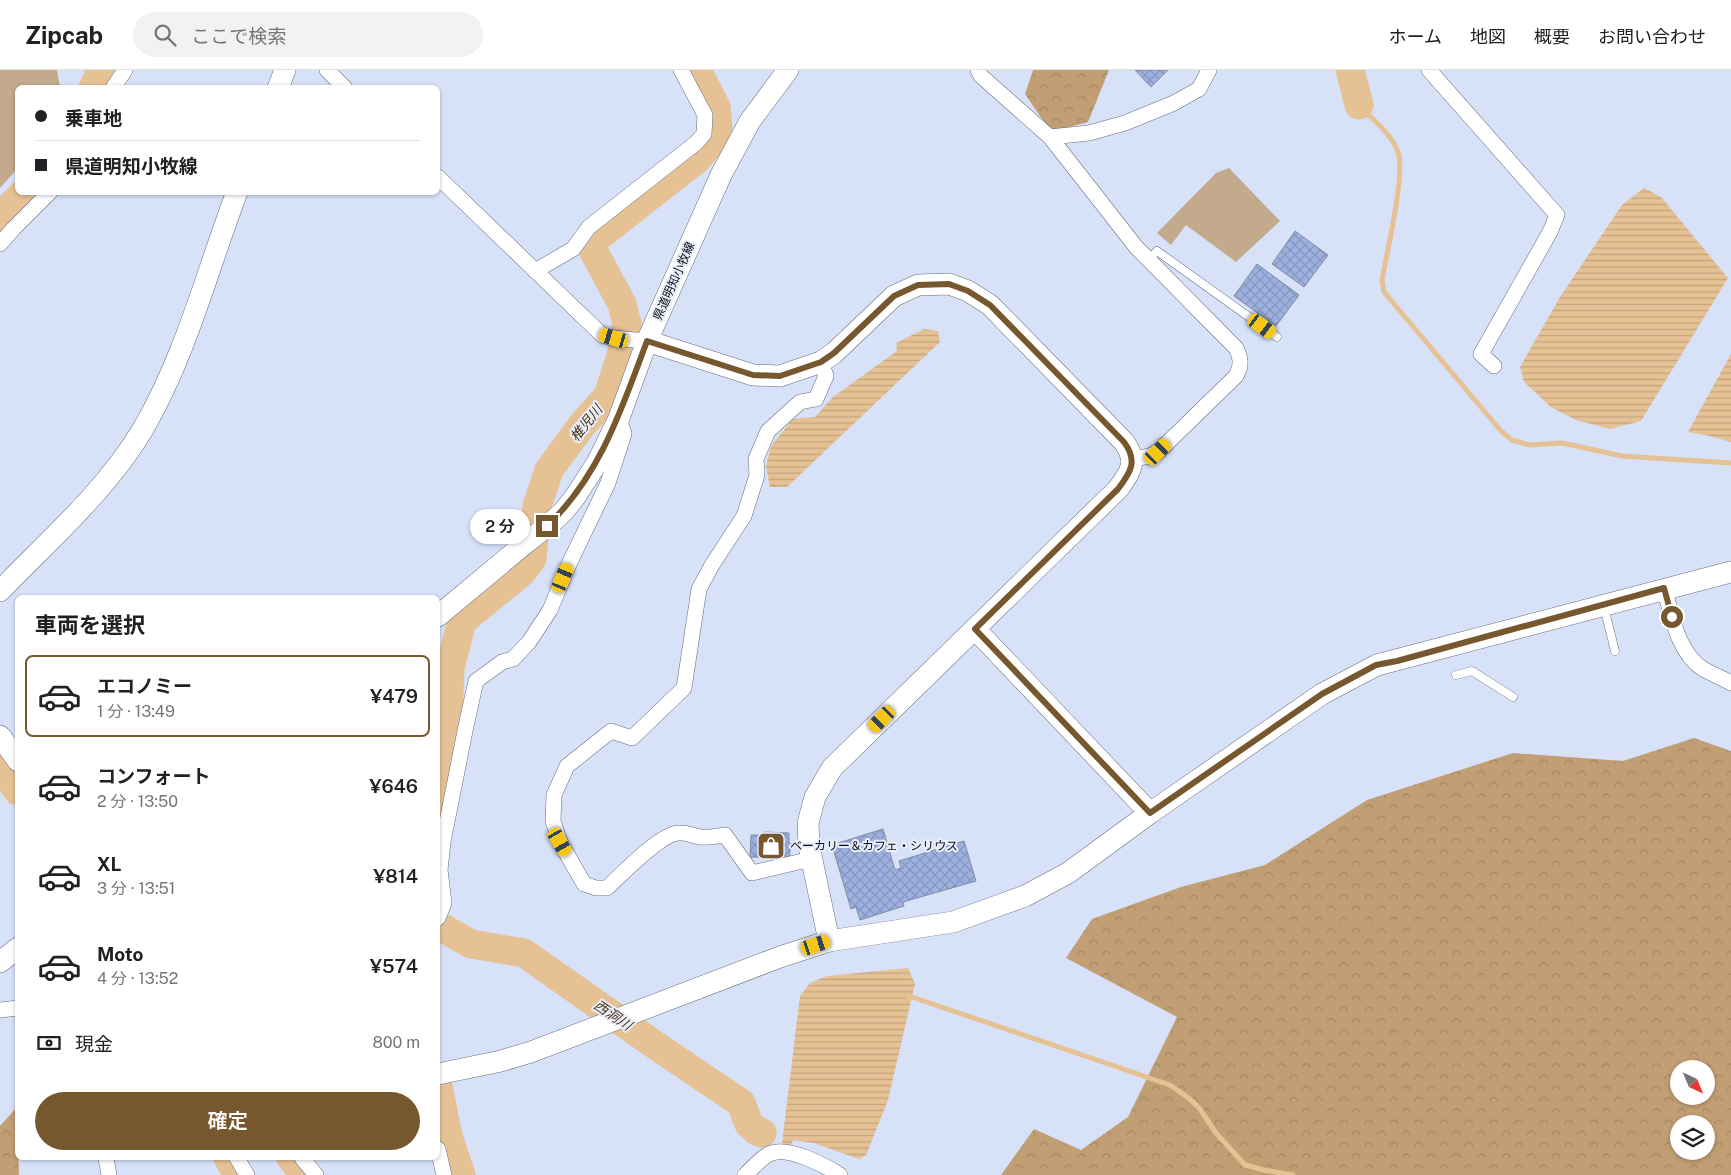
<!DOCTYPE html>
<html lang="ja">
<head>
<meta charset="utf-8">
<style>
	body { margin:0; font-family:"Public Sans","Noto Sans JP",sans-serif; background:#f2f2f2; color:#202124; height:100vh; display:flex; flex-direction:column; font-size:19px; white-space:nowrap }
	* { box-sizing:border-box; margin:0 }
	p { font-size:16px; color:#757577 }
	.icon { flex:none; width:28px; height:28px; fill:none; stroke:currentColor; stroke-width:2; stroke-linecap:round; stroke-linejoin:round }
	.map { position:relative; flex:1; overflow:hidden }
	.details { position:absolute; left:15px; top:525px; width:425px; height:565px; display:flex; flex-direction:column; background:#fff; border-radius:8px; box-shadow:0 1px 4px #0004 }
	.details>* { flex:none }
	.hud { position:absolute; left:15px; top:15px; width:425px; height:110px; border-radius:8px; box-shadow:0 1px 4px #0004; display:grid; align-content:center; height:110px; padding:0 20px; background:#fff }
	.needle { width:32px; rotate:136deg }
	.controls { position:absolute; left:1670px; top:990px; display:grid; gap:10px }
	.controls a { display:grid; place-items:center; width:45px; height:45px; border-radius:50%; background:#fff; box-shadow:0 1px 4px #0004; font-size:25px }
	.end { position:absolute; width:22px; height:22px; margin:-11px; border:6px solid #77572d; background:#fff; box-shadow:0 0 0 2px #fff }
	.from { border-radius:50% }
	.bubble { position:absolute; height:35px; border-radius:18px; background:#fff; box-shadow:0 1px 4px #0004; font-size:16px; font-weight:600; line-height:35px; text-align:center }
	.car { position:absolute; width:15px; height:30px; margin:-15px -8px; border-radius:6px; box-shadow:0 0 4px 1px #0007; background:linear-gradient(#f5c518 24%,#345 0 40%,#f5c518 0 76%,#345 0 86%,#f5c518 0) }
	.hud b { display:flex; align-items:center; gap:18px; height:48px; font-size:19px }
	.hud b+b { border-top:1px solid #e0e0e0 }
	.hud i { width:12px; height:12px; background:#202124 }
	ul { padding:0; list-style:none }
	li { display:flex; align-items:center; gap:15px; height:82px; margin:0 10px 8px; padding:0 10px; border:2px solid transparent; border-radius:8px }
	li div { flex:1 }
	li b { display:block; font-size:19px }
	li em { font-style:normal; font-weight:600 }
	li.on { border-color:#77572d }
	li>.icon { width:45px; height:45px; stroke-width:1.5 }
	h2 { padding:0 20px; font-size:22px; line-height:60px }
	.pay { display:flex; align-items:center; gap:12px; height:55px; padding:0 20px; font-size:19px }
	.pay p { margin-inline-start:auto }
	.primary-button { display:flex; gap:10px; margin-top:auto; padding:10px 20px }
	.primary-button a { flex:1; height:58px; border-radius:30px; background:#77572d; color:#fff; font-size:20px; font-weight:600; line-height:58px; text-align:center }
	header { display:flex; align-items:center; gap:30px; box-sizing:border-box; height:70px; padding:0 25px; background:#fff; border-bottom:1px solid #e0e0e0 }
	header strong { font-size:24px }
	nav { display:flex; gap:28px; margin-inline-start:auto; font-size:18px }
	.search { width:350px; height:45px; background:#f2f2f2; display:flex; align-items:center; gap:12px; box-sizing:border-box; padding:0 18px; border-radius:28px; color:#757577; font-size:19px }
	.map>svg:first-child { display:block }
</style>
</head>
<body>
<header>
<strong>Zipcab</strong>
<div class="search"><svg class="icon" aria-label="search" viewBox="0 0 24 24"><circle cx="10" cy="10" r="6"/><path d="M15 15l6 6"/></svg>ここで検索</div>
<nav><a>ホーム</a><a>地図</a><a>概要</a><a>お問い合わせ</a></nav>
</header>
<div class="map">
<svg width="1731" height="1105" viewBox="0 0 1731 1105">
	<defs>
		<pattern id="forest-crowns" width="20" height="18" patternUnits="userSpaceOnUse" patternTransform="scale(1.25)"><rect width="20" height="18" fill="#c19e73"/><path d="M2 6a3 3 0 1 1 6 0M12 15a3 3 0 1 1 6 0" fill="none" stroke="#a48762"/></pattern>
		<pattern id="water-rules" width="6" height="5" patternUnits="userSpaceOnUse" patternTransform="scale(1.25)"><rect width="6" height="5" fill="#e5c194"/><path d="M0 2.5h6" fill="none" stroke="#c3a47f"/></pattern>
		<pattern id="building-cross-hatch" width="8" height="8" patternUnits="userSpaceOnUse" patternTransform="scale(1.25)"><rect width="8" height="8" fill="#9db1e0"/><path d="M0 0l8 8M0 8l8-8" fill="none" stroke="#8697bf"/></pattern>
	</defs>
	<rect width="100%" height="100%" fill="#d7e1f7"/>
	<!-- green -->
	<g fill="#c3aa8d">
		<polygon points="0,0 57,0 60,17 18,18 17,99 0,118"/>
		<polygon points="1229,98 1280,151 1236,192 1186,155 1171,175 1157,163 1216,103"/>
	</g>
	<!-- forest -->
	<g fill="url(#forest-crowns)" fill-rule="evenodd">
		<polygon points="1033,0 1109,0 1088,52 1051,62 1025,24"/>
		<path d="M1694 668 1731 681V1105H1001L1034 1059 1081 1080 1128 1047 1177 947 1066 888 1092 849 1181 817 1265 795 1367 730 1513 683 1623 691ZM1679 999H1706V1026H1679ZM1679 1054H1706V1081H1679Z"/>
		<polygon points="17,1037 19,1105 0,1105 0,1056"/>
	</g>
	<!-- water -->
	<g fill="url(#water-rules)">
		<polygon points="1644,118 1661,127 1728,208 1641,351 1610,359 1576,350 1551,337 1524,312 1520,297 1560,227 1622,135"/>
		<polygon points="924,259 938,261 940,272 787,417 770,417 766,396 771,376 793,349 815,347 833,327 897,281 896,273"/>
		<polygon points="1731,284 1731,372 1710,366 1688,362"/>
		<polygon points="908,898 915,914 888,1030 866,1085 859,1089 814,1073 793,1070 791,1076 782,1074 800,926 810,913 827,906"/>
	</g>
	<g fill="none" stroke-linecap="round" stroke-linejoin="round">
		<!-- stream -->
		<g stroke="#e5c194" stroke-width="5">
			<path d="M1359 35C1373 50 1391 63 1398 82 1406 103 1386 185 1382 211L1384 222 1501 361 1512 370 1529 375 1562 373 1622 386 1731 393"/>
			<polyline points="908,929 912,927 1170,1015 1190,1029 1200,1039 1216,1063 1245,1095 1264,1100 1293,1105"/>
		</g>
		<!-- river -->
		<g stroke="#e5c194" stroke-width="29">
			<polyline points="1350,0 1359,35"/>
			<polyline points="93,18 101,0"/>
			<polyline points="0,147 25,122"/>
			<polyline points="0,696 18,721"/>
			<polyline points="438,736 446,707 450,598 462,551 522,502 532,489 537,436 549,400 582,355 608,326 621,286 627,254 622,234 593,180 595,169 697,89 714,69 718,57 716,37 697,0"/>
			<polyline points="443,858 471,874 524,883 655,975 741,1033 749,1054 757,1061 762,1063"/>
			<polyline points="438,1017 448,1066 461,1105"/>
			<polyline points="228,1088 238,1105"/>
			<polyline points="291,1088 305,1105"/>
		</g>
	</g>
	<!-- building -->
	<g fill="url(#building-cross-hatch)" stroke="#838ca0">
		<polygon points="1135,0 1168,0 1151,17"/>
		<polygon points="1295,161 1328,185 1304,217 1272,194"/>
		<polygon points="1257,194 1299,225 1276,256 1234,226"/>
		<polygon points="883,759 895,800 901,798 899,791 964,771 976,811 903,832 904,836 860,850 856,837 851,839 832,775"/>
		<polygon points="765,762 789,763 789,772 791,774 789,788 750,787 751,765 761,765"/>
	</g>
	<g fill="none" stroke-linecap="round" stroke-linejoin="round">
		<defs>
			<g id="lane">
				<polyline points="1149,189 1157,181 1277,267"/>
				<polyline points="1604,537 1615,581"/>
				<polyline points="1456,605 1472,601 1513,627"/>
			</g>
			<g id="street">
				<polyline points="327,0 345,18"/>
				<path d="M978 0 981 6 1050 67 1136 177 1236 278C1241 288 1242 296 1236 306L1158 382 1150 386 1132 389"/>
				<polyline points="1429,0 1557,145 1550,162 1481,284 1494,296"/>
				<polyline points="113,18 125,0"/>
				<polyline points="1050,67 1089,63 1125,53 1174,33 1199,19 1209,0"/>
				<polyline points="438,107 602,265 613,268 647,271"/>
				<polyline points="0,174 14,158 50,122"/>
				<polyline points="535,201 573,179 589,157 696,73 704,64 705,45 681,0"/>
				<path d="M1664 518C1672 545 1677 582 1703 599 1712 604 1722 608 1731 613"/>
				<path d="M811 789 752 803 725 765C717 766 709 768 701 767 693 766 686 762 678 763 660 764 621 805 607 818H596L584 814 560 772 553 751 554 725 567 696 611 661 632 668 684 618 699 519 712 495 744 446 757 405 756 389 768 361 800 332 816 329 826 306 821 292"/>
				<polyline points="438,848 444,833 440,800 443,772 466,656 476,611 502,592 513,589 529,572 550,540 570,492 608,413 624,364 619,348"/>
				<polyline points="0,940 18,938"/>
				<polyline points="438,1079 444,1105"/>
				<polyline points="106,1088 109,1105"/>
				<polyline points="237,1088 247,1105"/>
				<polyline points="302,1088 316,1105"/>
				<path d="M745 1105C752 1099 761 1088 769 1084 787 1075 824 1095 840 1105"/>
			</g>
			<g id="secondary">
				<polyline points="278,18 285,0"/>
				<path d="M647 271 753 305 780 306 821 292 834 283 894 226 918 215 949 214 968 221 990 235 1124 372C1138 391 1131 402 1118 419L832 698 815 727 808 753 809 776 829 871"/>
				<path d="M0 521C50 469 106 421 143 359 186 285 207 201 237 122"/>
				<polyline points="438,546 522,476 547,456 563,442 575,427 597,393 619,348 647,271 721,105 750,51 788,0"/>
				<polyline points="975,559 1150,743"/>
				<polyline points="0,666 18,691"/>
				<polyline points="0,892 18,878"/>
				<polyline points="438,1004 501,991 531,982 780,887 829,871 953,852 1025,826 1068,803 1150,743 1322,624 1377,595 1731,502"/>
			</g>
		</defs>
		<!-- lane casing -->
		<use href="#lane" stroke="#656d80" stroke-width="9"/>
		<!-- street casing -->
		<use href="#street" stroke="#656d80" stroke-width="16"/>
		<!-- secondary casing -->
		<use href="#secondary" stroke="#656d80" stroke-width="22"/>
		<!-- lane -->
		<use href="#lane" stroke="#fff" stroke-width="8"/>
		<!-- street -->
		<use href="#street" stroke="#fff" stroke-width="15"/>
		<!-- secondary -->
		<use href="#secondary" stroke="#fff" stroke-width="21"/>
	</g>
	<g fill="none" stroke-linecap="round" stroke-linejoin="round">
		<!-- route -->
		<path stroke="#77572d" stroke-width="6" d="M547 456C600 406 622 338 647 271L753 305 780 306 821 292 834 283 894 226 918 215 949 214 968 221 990 235 1124 372C1138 391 1131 402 1118 419L975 559 1150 743 1322 624 1376 595 1397 591 1664 518 1672 547"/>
	</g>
	<!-- icons -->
	<defs>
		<symbol id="shop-square" viewBox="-11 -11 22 22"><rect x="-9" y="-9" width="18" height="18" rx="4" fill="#77572d" stroke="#e8eefb"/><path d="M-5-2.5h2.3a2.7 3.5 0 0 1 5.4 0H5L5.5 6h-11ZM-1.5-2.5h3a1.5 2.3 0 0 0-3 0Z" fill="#fff"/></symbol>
	</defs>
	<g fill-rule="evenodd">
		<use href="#shop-square" x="755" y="760" width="32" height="32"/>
	</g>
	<g text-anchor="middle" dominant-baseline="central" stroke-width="4" stroke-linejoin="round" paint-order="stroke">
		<!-- street labels -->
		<g font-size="12" fill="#080b12" stroke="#e8eefb">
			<text transform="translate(674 211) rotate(-66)">県道明知小牧線</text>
		</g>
		<!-- poi labels -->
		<g font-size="12" fill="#080b12" stroke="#e8eefb" text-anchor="start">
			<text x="790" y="776">ベーカリー＆カフェ・シリウス</text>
		</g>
		<!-- water labels -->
		<g font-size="14" font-style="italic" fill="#4d3411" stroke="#e8eefb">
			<text transform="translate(586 353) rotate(-51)">椎児川</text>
			<text transform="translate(613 945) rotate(34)">西洞川</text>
		</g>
	</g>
</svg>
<div class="controls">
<a><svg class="needle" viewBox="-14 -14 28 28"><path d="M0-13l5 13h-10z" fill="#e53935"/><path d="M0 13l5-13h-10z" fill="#757577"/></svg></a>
<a><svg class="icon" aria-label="layers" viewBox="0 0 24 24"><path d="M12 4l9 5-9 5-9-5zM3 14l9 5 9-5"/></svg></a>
</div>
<i class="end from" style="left:1672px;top:547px"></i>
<i class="end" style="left:547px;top:456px"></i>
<div class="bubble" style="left:470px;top:439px;width:60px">2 分</div>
<i class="car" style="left:1262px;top:256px;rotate:126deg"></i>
<i class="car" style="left:614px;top:268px;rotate:286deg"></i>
<i class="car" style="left:1158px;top:382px;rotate:46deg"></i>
<i class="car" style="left:563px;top:508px;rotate:23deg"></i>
<i class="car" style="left:882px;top:649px;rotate:225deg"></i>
<i class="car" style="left:560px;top:772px;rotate:150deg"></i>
<i class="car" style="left:816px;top:875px;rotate:72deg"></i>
<div class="hud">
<b><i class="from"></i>乗車地</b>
<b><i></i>県道明知小牧線</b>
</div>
<section class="details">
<h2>車両を選択</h2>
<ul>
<li class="on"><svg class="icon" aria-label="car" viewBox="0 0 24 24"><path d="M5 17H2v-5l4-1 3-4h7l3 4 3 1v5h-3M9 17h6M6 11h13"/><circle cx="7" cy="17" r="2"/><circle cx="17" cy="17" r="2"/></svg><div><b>エコノミー</b><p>1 分 · 13:49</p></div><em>¥479</em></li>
<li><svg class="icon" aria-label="car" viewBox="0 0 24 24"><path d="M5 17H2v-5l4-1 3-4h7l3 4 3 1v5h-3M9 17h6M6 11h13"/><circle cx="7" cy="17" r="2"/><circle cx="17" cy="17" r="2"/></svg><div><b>コンフォート</b><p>2 分 · 13:50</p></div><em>¥646</em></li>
<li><svg class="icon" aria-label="car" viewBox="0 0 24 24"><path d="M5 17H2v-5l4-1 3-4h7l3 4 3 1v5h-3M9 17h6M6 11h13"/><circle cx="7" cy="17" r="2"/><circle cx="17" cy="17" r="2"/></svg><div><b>XL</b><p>3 分 · 13:51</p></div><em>¥814</em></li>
<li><svg class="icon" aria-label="car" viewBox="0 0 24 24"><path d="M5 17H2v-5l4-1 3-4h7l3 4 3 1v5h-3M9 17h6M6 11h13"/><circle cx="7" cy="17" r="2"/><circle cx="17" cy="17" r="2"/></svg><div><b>Moto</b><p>4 分 · 13:52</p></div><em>¥574</em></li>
</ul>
<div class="pay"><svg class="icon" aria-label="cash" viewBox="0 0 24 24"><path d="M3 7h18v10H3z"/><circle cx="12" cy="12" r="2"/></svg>現金<p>800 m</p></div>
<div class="primary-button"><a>確定</a></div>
</section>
</div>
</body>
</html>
